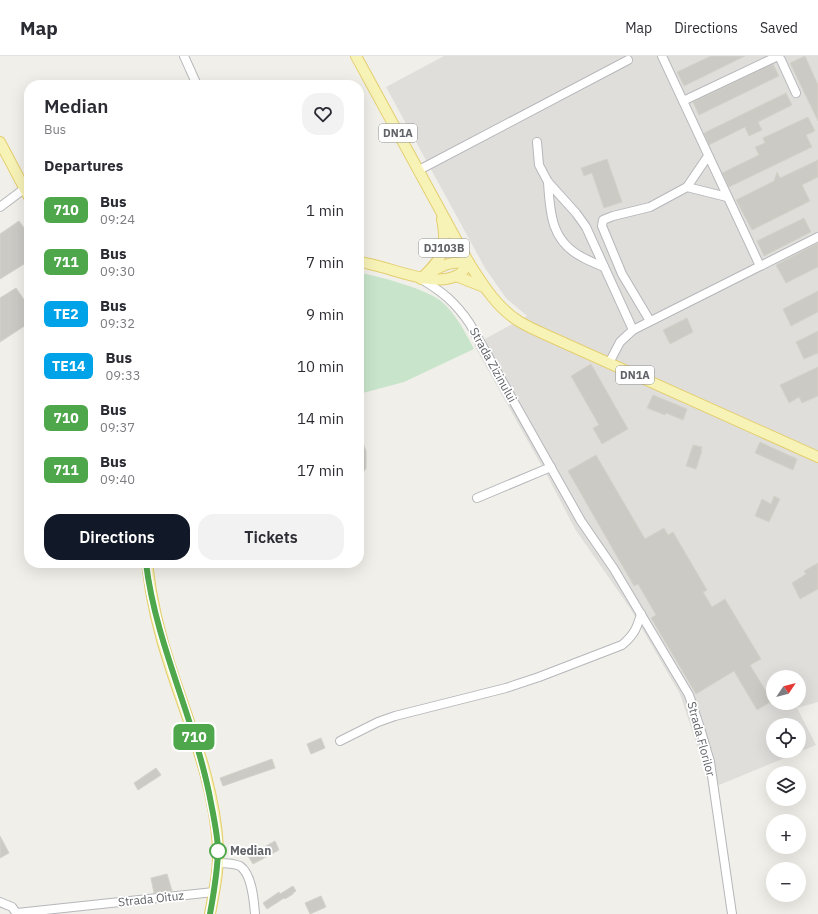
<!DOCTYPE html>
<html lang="en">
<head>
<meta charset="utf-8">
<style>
  :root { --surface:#fff; --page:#f2f2f3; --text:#2b2b33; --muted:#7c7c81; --line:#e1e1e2; --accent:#111827 }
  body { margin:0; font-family:"IBM Plex Sans",sans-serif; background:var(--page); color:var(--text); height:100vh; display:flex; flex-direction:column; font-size:15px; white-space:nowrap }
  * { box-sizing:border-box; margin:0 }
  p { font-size:13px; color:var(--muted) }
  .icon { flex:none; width:22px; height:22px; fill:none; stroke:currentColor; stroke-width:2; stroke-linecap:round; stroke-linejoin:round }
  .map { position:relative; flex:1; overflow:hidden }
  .details { position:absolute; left:24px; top:24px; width:340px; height:488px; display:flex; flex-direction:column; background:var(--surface); border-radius:16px; box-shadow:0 4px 16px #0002 }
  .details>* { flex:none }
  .badge { padding:0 8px; border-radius:6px; font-size:14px; line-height:26px }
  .needle { width:26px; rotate:55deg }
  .tools { position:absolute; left:766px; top:614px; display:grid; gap:8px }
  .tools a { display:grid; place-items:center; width:40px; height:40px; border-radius:50%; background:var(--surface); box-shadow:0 4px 16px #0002; font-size:20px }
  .map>.badge { position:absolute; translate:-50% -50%; box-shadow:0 0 0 2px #fff }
  h2 { padding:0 20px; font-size:15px; line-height:36px }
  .round { display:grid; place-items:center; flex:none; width:42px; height:42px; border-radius:16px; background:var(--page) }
  .summary { display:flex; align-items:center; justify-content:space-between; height:68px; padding:0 20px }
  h1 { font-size:19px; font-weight:600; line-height:30px }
  .button { display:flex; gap:8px; margin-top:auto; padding:8px 20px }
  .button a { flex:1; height:46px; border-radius:16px; background:var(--accent); color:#fff; font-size:16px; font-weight:600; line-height:46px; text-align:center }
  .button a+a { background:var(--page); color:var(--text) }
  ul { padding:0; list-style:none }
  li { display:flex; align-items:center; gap:12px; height:52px; padding:0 20px }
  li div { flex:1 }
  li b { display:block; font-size:15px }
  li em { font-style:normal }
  li .badge { min-width:44px; font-weight:700; text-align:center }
  header { display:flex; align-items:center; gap:24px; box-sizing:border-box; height:56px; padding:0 20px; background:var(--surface); border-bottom:1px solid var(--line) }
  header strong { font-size:19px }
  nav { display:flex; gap:22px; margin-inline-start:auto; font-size:14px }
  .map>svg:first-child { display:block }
  .industrial { fill:#dfdedb; fill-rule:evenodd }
  .green { fill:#c8e5cb }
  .building { fill:#cccac5; stroke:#d4d2c8 }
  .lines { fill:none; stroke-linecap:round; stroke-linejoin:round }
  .minor-casing { stroke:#b6b7bb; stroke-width:10 }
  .major-casing { stroke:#e4ce6e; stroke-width:12 }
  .minor { stroke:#fff; stroke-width:8 }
  .major { stroke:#f7f3b7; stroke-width:10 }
  .line-casing { stroke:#fff; stroke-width:9 }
  .line { stroke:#4ea74b; stroke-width:6 }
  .stop-dot { fill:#fff; stroke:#4ea74b; stroke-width:2 }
  .labels { text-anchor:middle; stroke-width:3.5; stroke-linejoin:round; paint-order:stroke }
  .shield { fill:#fff; stroke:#909195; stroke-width:1 }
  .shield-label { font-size:11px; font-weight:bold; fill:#606267 }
  .street-label { font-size:12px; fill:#606267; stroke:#fff }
  .stop-label { font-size:12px; font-weight:bold; fill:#606267; stroke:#fff; text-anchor:start }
</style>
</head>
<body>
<header>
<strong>Map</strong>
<nav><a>Map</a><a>Directions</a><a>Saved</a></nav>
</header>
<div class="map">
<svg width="818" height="858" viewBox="0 0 818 858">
  <rect width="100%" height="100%" fill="#f0efe9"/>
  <path class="industrial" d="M444,0H818V646L797,652L816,689L719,729L708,723L680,638L630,552L575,473L548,421L474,289L527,260L506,242L485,212L386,31ZM773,621H799V647H773ZM773,669H799V695H773Z"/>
  <path class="green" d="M359,217C377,219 428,234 441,245C456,258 465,276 474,293L404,326L359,338Z"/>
  <g class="building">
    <path d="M711,0H745L684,30L677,16Z"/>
    <path d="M805,0L818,29V65L790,7Z"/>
    <path d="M773,8L779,20L699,59L693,46Z"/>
    <path d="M786,37L792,49L758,66L762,74L749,80L745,71L709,89L704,77Z"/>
    <path d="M808,61L815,75L806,79L812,91L729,131L722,117L759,99L755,91L765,87L763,82Z"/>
    <path d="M607,103L622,146L604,152L592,117L584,120L581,112Z"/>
    <path d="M818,104V121L802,129L810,145L752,174L736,144L774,125L777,116L780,122Z"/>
    <path d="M804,162L811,176L764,200L757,185Z"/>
    <path d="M19,165L29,179V205L0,223V178Z"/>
    <path d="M818,187V211L786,227L776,209Z"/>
    <path d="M16,232L29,251V267L0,286V242Z"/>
    <path d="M818,235V256L791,270L783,253Z"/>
    <path d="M687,262L693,276L670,288L663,274Z"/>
    <path d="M818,275V297L804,303L796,286Z"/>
    <path d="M591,308L628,373L602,388L593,372L599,369L571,320Z"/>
    <path d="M818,311V340L802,347L799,341L789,347L780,329Z"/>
    <path d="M653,339L687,353L683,364L666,357L665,359L647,352Z"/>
    <path d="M359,378L366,395V412L359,423Z"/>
    <path d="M760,386L797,403L793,414L755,397Z"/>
    <path d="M693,389L702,391L701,395H702L696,413L686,410Z"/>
    <path d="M596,399L645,483L664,472L668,479L673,476L707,534L703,536L712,551L725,543L761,603L750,609L772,645L757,654L734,615L696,638L651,562L656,559L638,528L634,530L568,415Z"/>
    <path d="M774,440L780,443L769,466L755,460L762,443L771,448Z"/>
    <path d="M818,507V533L800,543L792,527L806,518L804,515Z"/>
    <path d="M321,682L325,692L311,698L307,688Z"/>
    <path d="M272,703L275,712L223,730L220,722Z"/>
    <path d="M156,712L161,719L138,734L134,727Z"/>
    <path d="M0,780L9,797L0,802Z"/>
    <path d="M275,785L279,794L253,808L248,800Z"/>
    <path d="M167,818L172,835L154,837L151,822Z"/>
    <path d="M293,830L296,835L293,837V838L285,843L284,842L267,853L263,847L279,836L280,838Z"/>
    <path d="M321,840L326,851L310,858L305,847Z"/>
  </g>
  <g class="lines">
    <g class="minor-casing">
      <g id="minor">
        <path d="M184,0L197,29"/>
        <path d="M662,0L760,210"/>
        <path d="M683,45L776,1H779L781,4L796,37"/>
        <path d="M537,86L539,109L548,126L576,157L586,171L633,274"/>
        <path d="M708,100L687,131L727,141"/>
        <path d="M419,114L628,4"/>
        <path d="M548,126C550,157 551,185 582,201C589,205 597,208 604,211"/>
        <path d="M0,151L24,133"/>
        <path d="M421,223C443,236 456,247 470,268L581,465L614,513L689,639L700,672L710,706L732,858"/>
        <path d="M650,265L622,218L602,170L603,164L613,160L650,151L687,131"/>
        <path d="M609,307L620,286L633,274L818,181"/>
        <path d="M477,442L551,411"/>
        <path d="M340,685L378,666L395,660L506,632L539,621L622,589C634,579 637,572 641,558"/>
        <path d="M218,807C225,807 233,807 240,810C252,818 254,845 255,858"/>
        <path d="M0,846L12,851L17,858"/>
        <path d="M17,857L214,836"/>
      </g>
    </g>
    <g class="major-casing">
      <g id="major">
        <path d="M356,0L469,207C483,229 497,252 520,266C527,270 535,274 542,277L818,401"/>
        <path d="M0,86L29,141"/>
        <path d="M359,206C387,209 430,232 456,220C462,218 465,212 469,207"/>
        <path d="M431,216C445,208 453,205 469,207"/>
        <path d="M456,220L484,231"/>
        <path d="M421,223C443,201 448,195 442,163"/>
        <path d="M147,507C151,544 160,581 172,616C191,673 215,731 218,792C219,814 214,836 210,858"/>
      </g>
    </g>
    <use href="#minor" class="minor"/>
    <use href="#major" class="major"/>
  </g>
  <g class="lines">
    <g class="line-casing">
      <path id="line" d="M146,507C156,590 196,665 211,747C214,762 217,777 218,792C218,814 214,836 210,858"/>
    </g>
    <use href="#line" class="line"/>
  </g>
  <circle class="stop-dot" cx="218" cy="795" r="8"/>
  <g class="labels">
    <g class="shield">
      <rect x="379" y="68" width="38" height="18" rx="3"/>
      <rect x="419" y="183" width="50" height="18" rx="3"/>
      <rect x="616" y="310" width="38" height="18" rx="3"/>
    </g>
    <g class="shield-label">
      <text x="398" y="81">DN1A</text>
      <text x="444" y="196">DJ103B</text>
      <text x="635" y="323">DN1A</text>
    </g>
    <g class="street-label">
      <text transform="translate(493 309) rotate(61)" y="4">Strada Zizinului</text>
      <text transform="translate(701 683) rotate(75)" y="4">Strada Florilor</text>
      <text transform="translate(151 843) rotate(-6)" y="4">Strada Oituz</text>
    </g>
    <g class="stop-label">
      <text x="230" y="799">Median</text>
    </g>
  </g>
</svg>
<div class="tools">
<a><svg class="needle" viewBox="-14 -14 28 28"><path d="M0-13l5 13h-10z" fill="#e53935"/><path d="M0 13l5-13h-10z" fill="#7c7c81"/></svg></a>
<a><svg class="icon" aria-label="locate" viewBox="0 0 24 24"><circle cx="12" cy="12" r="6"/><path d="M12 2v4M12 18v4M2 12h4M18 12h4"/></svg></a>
<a><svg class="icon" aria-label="layers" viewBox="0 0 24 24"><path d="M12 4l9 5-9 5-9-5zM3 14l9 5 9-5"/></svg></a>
<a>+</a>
<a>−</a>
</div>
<b class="badge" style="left:194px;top:681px;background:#4ea74b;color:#fff">710</b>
<section class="details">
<div class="summary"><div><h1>Median</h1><p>Bus</p></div><a class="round"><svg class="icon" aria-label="heart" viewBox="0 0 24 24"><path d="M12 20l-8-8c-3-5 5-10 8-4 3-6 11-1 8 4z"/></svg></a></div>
<h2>Departures</h2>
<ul>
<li><span class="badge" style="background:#4ea74b;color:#fff">710</span><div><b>Bus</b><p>09:24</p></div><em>1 min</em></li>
<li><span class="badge" style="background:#4ea74b;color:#fff">711</span><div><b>Bus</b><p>09:30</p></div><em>7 min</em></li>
<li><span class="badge" style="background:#00a3e8;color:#fff">TE2</span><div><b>Bus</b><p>09:32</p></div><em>9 min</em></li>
<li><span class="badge" style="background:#00a3e8;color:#fff">TE14</span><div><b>Bus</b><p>09:33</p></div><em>10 min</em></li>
<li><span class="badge" style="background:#4ea74b;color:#fff">710</span><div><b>Bus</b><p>09:37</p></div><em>14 min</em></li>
<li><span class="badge" style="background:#4ea74b;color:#fff">711</span><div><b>Bus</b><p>09:40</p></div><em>17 min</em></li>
</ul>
<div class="button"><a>Directions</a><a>Tickets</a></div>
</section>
</div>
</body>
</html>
